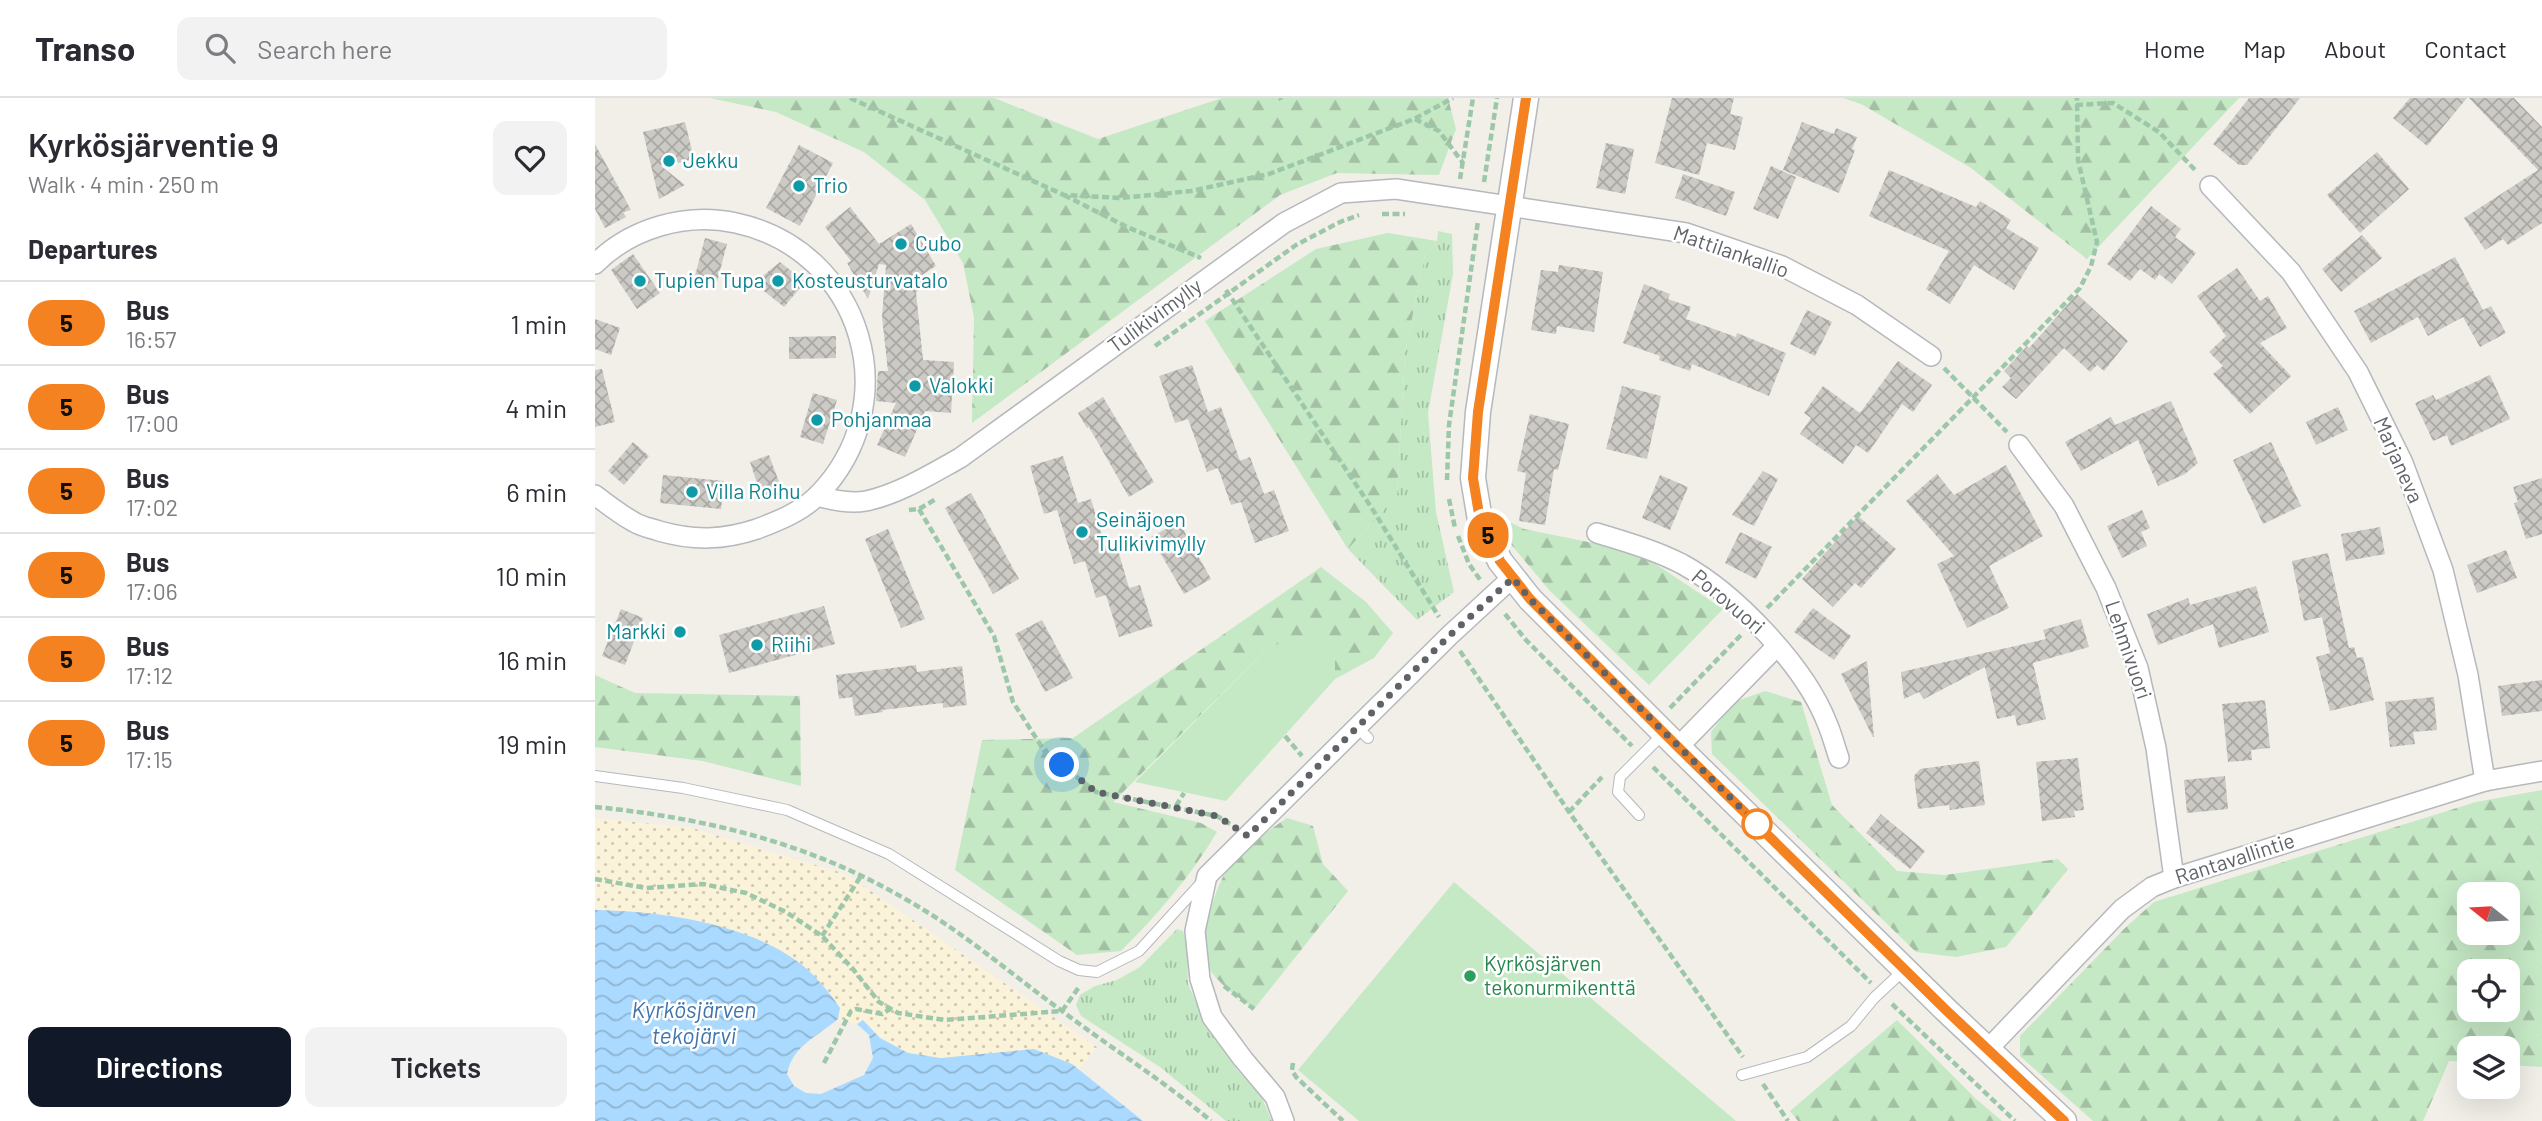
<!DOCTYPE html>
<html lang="en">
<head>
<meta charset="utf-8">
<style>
  :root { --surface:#fff; --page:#f2f2f3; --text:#2b2b33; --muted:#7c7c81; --line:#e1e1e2; --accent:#111827 }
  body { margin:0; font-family:Barlow,sans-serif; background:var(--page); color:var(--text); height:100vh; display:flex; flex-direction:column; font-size:26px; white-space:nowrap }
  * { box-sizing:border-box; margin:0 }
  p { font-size:23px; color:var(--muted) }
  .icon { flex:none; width:38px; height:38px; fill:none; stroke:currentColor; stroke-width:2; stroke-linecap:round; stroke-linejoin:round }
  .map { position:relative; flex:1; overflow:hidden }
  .side { display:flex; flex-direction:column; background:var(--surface); width:595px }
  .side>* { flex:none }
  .badge { padding:0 14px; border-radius:23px; font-size:24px; line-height:46px }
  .needle { width:46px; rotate:288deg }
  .controls { position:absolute; left:1862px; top:784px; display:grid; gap:14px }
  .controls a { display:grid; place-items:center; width:63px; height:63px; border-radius:14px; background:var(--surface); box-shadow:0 7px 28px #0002; font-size:35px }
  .you { position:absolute; width:35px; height:35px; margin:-18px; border:5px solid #fff; border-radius:50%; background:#1a73e8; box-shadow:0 0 0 10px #1a73e833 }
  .map>.badge { position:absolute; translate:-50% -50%; box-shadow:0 0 0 4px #fff }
  h2 { padding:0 28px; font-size:26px; line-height:63px }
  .round { display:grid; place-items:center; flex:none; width:74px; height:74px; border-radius:14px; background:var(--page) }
  .summary { display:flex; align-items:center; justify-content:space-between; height:119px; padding:0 28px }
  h1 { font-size:33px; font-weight:600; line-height:52px }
  .button { display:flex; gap:14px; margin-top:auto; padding:14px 28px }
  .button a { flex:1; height:80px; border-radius:14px; background:var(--accent); color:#fff; font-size:28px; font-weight:600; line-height:80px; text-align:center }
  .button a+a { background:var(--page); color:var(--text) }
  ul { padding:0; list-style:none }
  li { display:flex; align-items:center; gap:21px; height:84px; padding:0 28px; border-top:2px solid var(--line) }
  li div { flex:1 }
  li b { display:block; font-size:26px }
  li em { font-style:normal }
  li .badge { min-width:77px; font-weight:700; text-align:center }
  header { display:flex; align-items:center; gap:42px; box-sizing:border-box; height:98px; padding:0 35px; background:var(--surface); border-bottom:2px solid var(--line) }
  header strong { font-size:33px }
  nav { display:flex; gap:38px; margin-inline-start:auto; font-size:24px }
  .search { width:490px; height:63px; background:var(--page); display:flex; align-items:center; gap:18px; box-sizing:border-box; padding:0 24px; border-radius:14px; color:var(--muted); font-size:26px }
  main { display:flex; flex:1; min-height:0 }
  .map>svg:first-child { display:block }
  .grass { fill:url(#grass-tufts) }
  .forest { fill:url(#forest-firs); fill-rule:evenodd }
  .sand { fill:url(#sand-dots) }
  .park { fill:#c5e8c5 }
  .water { fill:url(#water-waves) }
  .building { fill:url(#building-cross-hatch) }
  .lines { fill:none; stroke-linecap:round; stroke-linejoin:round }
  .service-casing { stroke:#b5b8bc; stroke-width:12 }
  .minor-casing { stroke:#b5b8bc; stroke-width:22 }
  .tertiary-casing { stroke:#b5b8bc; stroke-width:27 }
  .path { stroke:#9cc7a9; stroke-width:4.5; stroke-dasharray:7 3.5; stroke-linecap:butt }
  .service { stroke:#fff; stroke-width:10 }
  .minor { stroke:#fff; stroke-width:19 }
  .tertiary { stroke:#fff; stroke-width:24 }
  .line-casing { stroke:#fff; stroke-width:16 }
  .line { stroke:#f58220; stroke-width:10 }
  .walk { stroke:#5f6368; stroke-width:7; stroke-dasharray:0 12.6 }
  .culture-dot { fill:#0f9aa8; stroke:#fff; stroke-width:2.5 }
  .stop-dot { fill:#fff; stroke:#f58220; stroke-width:3.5 }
  .leisure-dot { fill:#2e9e5b; stroke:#fff; stroke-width:2.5 }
  .labels { text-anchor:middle; stroke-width:5; stroke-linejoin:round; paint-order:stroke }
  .culture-label { font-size:21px; fill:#0d838f; stroke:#fff; text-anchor:start }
  .street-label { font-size:21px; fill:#5f6368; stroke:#fff }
  .leisure-label { font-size:21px; fill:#27864d; stroke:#fff; text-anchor:start }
  .water-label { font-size:23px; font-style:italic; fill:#4174aa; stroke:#fff }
</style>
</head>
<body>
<header>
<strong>Transo</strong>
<div class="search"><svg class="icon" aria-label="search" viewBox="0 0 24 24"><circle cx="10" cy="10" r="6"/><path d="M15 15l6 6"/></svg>Search here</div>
<nav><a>Home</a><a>Map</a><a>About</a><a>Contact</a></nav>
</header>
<main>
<section class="side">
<div class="summary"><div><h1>Kyrkösjärventie 9</h1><p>Walk · 4 min · 250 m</p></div><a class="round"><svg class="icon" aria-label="heart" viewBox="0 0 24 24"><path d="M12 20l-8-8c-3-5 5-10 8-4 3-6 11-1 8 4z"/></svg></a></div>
<h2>Departures</h2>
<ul>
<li><span class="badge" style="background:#f58220;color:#111">5</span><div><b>Bus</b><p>16:57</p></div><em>1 min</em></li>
<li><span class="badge" style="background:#f58220;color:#111">5</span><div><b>Bus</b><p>17:00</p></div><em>4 min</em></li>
<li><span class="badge" style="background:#f58220;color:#111">5</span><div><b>Bus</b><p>17:02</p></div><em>6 min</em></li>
<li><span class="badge" style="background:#f58220;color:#111">5</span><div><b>Bus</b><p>17:06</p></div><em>10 min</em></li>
<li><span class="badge" style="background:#f58220;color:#111">5</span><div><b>Bus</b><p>17:12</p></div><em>16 min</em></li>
<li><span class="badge" style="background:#f58220;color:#111">5</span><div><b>Bus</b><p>17:15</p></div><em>19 min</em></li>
</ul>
<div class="button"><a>Directions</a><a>Tickets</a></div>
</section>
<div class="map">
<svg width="1947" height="1023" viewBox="0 0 1947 1023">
  <defs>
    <pattern id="grass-tufts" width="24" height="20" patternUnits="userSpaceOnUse" patternTransform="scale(1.75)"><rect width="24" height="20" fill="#c5e8c5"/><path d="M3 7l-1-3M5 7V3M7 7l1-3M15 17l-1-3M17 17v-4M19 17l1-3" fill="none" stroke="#a3c0a4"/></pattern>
    <pattern id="forest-firs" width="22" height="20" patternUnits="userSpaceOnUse" patternTransform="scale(1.75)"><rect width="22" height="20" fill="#c5e8c5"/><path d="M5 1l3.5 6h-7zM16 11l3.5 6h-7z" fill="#a3c0a4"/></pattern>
    <pattern id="sand-dots" width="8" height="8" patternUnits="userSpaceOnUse" patternTransform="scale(1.75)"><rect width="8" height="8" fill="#fbf3d9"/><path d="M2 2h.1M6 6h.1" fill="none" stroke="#cec8b4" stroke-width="1.8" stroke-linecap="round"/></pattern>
    <pattern id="water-waves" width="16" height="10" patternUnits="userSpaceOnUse" patternTransform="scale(1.75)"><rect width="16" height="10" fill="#aadaff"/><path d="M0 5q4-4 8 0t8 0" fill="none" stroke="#8eb4d2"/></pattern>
    <pattern id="building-cross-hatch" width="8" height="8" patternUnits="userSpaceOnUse" patternTransform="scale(1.75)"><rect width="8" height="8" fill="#cccac5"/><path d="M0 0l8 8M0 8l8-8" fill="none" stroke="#a9a8a4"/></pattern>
  </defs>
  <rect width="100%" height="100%" fill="#f1efe8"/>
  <g class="grass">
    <path d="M843,133L857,136L858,176L833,315L841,414L859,494L822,522L753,451L802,397L810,255L830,157L842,143Z"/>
    <path d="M582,831L588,833L592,849L593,886L609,922L642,972L666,998L677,1023H631L565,969L486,918L481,907L485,897L500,888L522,882L545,869Z"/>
  </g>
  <g class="forest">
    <path d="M115,0H399L503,41L627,0H853L861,31L844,77L742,75L685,97L377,325L379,219L368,165L330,102L269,54L181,14Z"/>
    <path d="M1248,0H1644L1492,161L1376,70L1266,6Z"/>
    <path d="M793,135L842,143L830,157L810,255L802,397L753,451L610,223L721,151Z"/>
    <path d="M901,417L929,431L998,445L1056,463L1128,511L1054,587L955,493L909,438Z"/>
    <path d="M726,469L771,504L798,535L779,560L740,581V559L673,550L518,704L606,725L622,734C595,779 563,816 526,853L482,857L360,772L387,642L478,640Z"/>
    <path d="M0,577L40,595L205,598L206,688L108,663L0,649Z"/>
    <path d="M1170,593L1206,604L1237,707L1302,773L1350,777L1463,761L1473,771L1411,849L1361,859L1321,854L1117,656L1116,634L1139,604Z"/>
    <path d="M1947,692V969L1913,967V950H1874V964L1854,963L1828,1023H1498L1425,958V938L1530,830L1559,804L1881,704ZM1874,796H1913V835H1874ZM1874,873H1913V912H1874Z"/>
    <path d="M692,720L718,728L728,766L753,793L659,911C642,898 622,886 612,867C601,847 621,786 634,769C648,749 672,734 692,720Z"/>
    <path d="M1302,922L1380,1000L1407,1023H1203L1195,1013Z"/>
  </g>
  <path class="sand" d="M0,720L97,730L251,776L502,949L484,972L477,966C447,963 416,957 385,957C373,957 360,960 348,960C312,960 293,947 268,923L262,926L243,921L245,910L97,821L24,813L0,812Z"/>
  <g class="park">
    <path d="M695,541L719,543L740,559V581L631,703L540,684L673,550Z"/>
    <path d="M859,784L1141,1023H1142H764L703,972Z"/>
  </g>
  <path class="water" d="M0,812C65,813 153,825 206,866C221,878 234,894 245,910L243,921C222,939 198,947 192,976L199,988L211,995L226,996L269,977L278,960L274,937L262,926L268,922L285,940L313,955L346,960L439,951L477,966L548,1023H0Z"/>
  <g class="building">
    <path d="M1077,0H1139L1135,16L1148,19L1140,52L1112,45L1104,77L1060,65Z"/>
    <path d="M1654,0H1705L1652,67H1644L1618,46Z"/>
    <path d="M1815,0H1872L1832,48L1798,20Z"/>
    <path d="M1874,0H1919L1947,29V125L1913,147L1908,141L1890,152L1869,120L1943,72Z"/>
    <path d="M90,24L99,61L84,65L72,59L66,68L90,87L64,101L48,34Z"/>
    <path d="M1207,24L1239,36L1241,30L1262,39L1257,51L1260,52L1244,95L1188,72Z"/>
    <path d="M1011,45L1039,51L1030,96L1001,90Z"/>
    <path d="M0,46L36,112L28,114L31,119L10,130L0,111Z"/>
    <path d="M204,47L238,65L205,128L171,110Z"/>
    <path d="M1782,54L1814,91L1765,135L1732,97Z"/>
    <path d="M1176,68L1201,79L1183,121L1158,111Z"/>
    <path d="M1294,72L1381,109L1385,103L1416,122L1411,130L1444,150L1419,192L1379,167L1355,206L1331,191L1354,153L1274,118Z"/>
    <path d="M1088,76L1140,94L1131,118L1080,100Z"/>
    <path d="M1556,108L1586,131L1580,139L1601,155L1577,186L1564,176L1560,182L1545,171L1535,183L1512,166Z"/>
    <path d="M255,109L284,146L316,126L341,168L327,177L333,187L321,194L328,262L359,264L356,315L330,313L310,359L282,347L301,305L281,303L283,273H293L287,219L291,167L284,166L273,201L252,165L256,163L230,129Z"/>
    <path d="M1767,137L1787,160L1746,194L1727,171Z"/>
    <path d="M110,140L132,146L122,184L100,178Z"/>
    <path d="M38,156L65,195L42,211L16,172Z"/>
    <path d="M1860,159L1888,212L1896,208L1911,235L1885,249L1868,219L1833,238L1823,219L1776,245L1759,213Z"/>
    <path d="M185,164L210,184L189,209L159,185Z"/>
    <path d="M964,167L1008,174L999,234L962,228L961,236L936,232L946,172L963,174Z"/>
    <path d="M1642,170L1665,203L1673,198L1692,230L1665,245L1696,278L1655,316L1618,276L1628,268L1614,254L1631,238L1602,198Z"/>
    <path d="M1049,186L1075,196L1073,201L1096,209L1091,221L1141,239L1142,235L1191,255L1174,298L1097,266L1095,273L1064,262L1065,258L1028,245Z"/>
    <path d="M1482,196L1533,243L1509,273L1502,267L1495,274L1469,250L1421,301L1407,289L1416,280L1409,273L1432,248L1434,250Z"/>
    <path d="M1212,212L1237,224L1220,258L1195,246Z"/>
    <path d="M0,221L25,230L16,257L0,251Z"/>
    <path d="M241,238V260L194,261V239Z"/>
    <path d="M1303,263L1337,287L1318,314L1307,306L1273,355L1261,347L1248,366L1205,336L1216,320L1209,315L1228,288L1265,315Z"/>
    <path d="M597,267L613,314L626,309L645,363L655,359L669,396L679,392L694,433L660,445L646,404L636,407L623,370L612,374L593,321L580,325L564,278Z"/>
    <path d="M7,271L20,324L0,329V272Z"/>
    <path d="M1895,277L1915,321L1856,348L1852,337L1838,343L1820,305L1838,297L1841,302Z"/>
    <path d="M1027,288L1066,298L1052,361L1011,351Z"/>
    <path d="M218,295L242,302L228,346L205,339Z"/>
    <path d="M508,299L559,384L534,399L494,329L492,330L483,315Z"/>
    <path d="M1576,303L1603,365L1590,376L1563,388L1543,342L1486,373L1470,344L1516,319L1520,327Z"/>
    <path d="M1743,309L1753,332L1721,347L1711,324Z"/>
    <path d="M935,316L974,326L963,372L959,371L950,427L924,423L931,375L922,373Z"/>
    <path d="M38,344L54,358L29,387L13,373Z"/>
    <path d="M1676,344L1706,408L1668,426L1638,362Z"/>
    <path d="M174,357L187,392L167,400L155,364Z"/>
    <path d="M468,358L483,405L496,401L512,455L523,452L534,490L545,487L558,528L524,539L511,497L501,500L490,463L479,466L462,412L449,416L435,368Z"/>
    <path d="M1411,367L1448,438L1394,468L1414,510L1372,530L1342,466L1359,458L1311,403L1342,376L1359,397Z"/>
    <path d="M1168,373L1183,381L1159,428L1137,417Z"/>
    <path d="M68,377L129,383L126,411L65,405Z"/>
    <path d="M1065,377L1093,389L1075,432L1047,420Z"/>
    <path d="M1947,380V436L1931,441L1919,405L1923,404L1918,389Z"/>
    <path d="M376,395L424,481L398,496L350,410Z"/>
    <path d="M1547,412L1555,430L1546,434L1552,448L1527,460L1512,428Z"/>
    <path d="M1263,418L1301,451L1266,490L1260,485L1238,509L1207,481Z"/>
    <path d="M584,424L616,481L589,496L556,439Z"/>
    <path d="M1785,429L1790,456L1751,463L1746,436Z"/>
    <path d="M293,431L330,521L306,530L270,441Z"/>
    <path d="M1145,434L1177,449L1161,481L1130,465Z"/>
    <path d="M1911,452L1922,480L1882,495L1872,467Z"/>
    <path d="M1733,455L1754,550L1759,549L1762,560L1768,559L1779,602L1735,613L1721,559L1735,555L1727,519L1709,523L1697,463Z"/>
    <path d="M1661,488L1674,534L1624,550L1618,526L1563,547L1552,516L1593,500L1595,507Z"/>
    <path d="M229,508L240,546L134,575L124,537Z"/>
    <path d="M1218,510L1256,538L1239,562L1199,534Z"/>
    <path d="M26,511L48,520L30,567L7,558Z"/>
    <path d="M1486,521L1494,549L1438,565L1451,621L1422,628L1420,617L1402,621L1390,569L1329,601L1324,594L1309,601L1306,574L1451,541L1448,532Z"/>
    <path d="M447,522L478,580L450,594L420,536Z"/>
    <path d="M1272,563L1279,639H1278L1246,576Z"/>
    <path d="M321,567L322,574L367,568L372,607L348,610V605L287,612L288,614L260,618L257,599L244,601L241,577Z"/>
    <path d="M1947,582V613L1907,618L1903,588Z"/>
    <path d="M1839,599L1842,632L1818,634L1820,646L1795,649L1790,604Z"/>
    <path d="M1670,602L1675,650L1656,652L1657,662L1633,664L1627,606Z"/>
    <path d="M1483,660L1489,712L1479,713L1480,719L1447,723L1441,664Z"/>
    <path d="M1384,663L1390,707L1355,712L1354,707L1323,711L1319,678L1325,671Z"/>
    <path d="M1630,678L1633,711L1592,715L1589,682Z"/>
    <path d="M1286,716L1330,753L1315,771L1271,735Z"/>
  </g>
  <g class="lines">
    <g class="service-casing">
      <g id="service">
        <path d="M762,629L773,640"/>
        <path d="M0,678L88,690L192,712L294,756L464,863L484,872L502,874L544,853L607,784"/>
        <path d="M1044,717L1023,694L1025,679L1069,635"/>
        <path d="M1147,977L1212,959L1256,928L1279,900L1309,872"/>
      </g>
    </g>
    <g class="minor-casing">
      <g id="minor">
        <path d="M1615,88L1696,174L1763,274L1808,365L1848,472L1873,577L1890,683"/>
        <path d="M0,166C36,130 91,114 141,125C267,152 314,305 222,398C206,414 183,423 162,431C129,442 99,443 64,433C56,430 47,429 39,424C26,417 13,407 0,397"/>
        <path d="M1424,347L1469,408L1511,490L1543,570L1561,650L1579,780"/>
        <path d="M222,398C237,402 254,406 271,403C304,396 336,376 365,360L689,125L746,95L801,91L1091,135L1187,168L1262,207L1336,258"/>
        <path d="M1002,435C1031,444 1060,452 1087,466C1140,495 1210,568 1232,625C1237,636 1240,649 1244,660"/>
        <path d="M1083,649L1182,548"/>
        <path d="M1393,951L1527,811L1557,789L1579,780L1890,683L1947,673"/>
        <path d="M689,1023L680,999L648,961L617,919L605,881L600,833L612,778L855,537L918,479"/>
      </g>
    </g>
    <g class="tertiary-casing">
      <path id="tertiary" d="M931,0L883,314L878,380L885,422L905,463L935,501L1083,649L1353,914L1469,1023"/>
    </g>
    <g class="path">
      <path d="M255,0L469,97L526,100L596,93L674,76L819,21L858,0"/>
      <path d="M685,0L686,2"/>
      <path d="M1481,7L1518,5L1564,34L1601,73"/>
      <path d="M820,21L844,33L868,65"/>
      <path d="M865,81L878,0"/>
      <path d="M889,84L902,0"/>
      <path d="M469,97L532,129L606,160"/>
      <path d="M787,116H810"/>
      <path d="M631,192L778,412L844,519"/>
      <path d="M560,248L701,147L745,124L764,117"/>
      <path d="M1349,270L1412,334"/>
      <path d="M852,382L854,327L883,123"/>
      <path d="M854,401L860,430"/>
      <path d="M324,411L399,538L418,604L450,654L501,694L622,718L635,726"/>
      <path d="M314,412L324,411L341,401"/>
      <path d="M863,438L874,466L886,483"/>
      <path d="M1172,510L1485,190L1496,168L1502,144L1483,62L1482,0"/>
      <path d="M910,516L931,542L1037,648"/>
      <path d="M865,553L974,714L1148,959"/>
      <path d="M1075,610L1147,536"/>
      <path d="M690,638L707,658"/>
      <path d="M1058,669L1276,885"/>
      <path d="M581,708L589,695"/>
      <path d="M0,709C111,720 215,745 312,802C367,833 416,876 467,913C516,950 569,983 616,1023"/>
      <path d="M974,714L1007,679"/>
      <path d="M0,781L51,790L108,786L151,795L191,814L227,838L258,871L284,904L303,915L350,922L467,913L484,889"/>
      <path d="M227,838L266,778"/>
      <path d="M629,888L659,911"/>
      <path d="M1297,906L1420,1023"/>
      <path d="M229,965L256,913L261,911L287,916L295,911"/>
      <path d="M698,965L697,972L701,979L748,1023"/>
      <path d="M1168,986L1193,1023"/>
    </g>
    <use href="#service" class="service"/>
    <use href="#minor" class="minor"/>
    <use href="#tertiary" class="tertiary"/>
  </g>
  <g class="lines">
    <g class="line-casing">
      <path id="line" d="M931,0L883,314L878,380L885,422L905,463L935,501L1083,649L1353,914L1469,1023"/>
    </g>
    <use href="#line" class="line"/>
    <path class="walk" d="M467,667L501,694L622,718L653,738L855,537L918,480L935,501L1162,726"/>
  </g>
  <g class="culture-dot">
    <circle cx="74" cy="63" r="7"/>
    <circle cx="204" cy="88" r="7"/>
    <circle cx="306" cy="146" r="7"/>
    <circle cx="45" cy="183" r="7"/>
    <circle cx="183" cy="183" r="7"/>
    <circle cx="320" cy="288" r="7"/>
    <circle cx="222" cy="322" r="7"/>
    <circle cx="97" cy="394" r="7"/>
    <circle cx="487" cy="434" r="7"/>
    <circle cx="85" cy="534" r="7"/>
    <circle cx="162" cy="547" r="7"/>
  </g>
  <circle class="stop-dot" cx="1162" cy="726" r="14"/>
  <circle class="leisure-dot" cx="875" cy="878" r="7"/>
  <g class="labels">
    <g class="culture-label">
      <text x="88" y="70">Jekku</text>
      <text x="218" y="95">Trio</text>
      <text x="320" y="153">Cubo</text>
      <text x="59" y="190">Tupien Tupa</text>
      <text x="197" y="190">Kosteusturvatalo</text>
      <text x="334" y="295">Valokki</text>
      <text x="236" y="329">Pohjanmaa</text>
      <text x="111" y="401">Villa Roihu</text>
      <text x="501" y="429">Seinäjoen<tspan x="501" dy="24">Tulikivimylly</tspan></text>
      <text x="71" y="541" text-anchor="end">Markki</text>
      <text x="176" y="554">Riihi</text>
    </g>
    <g class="street-label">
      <text transform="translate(1136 154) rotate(19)" y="7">Mattilankallio</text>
      <text transform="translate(560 218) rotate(-36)" y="7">Tulikivimylly</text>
      <text transform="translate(1803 362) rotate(66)" y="7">Marjaneva</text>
      <text transform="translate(1133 504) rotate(40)" y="7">Porovuori</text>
      <text transform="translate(1533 552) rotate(71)" y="7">Lehmivuori</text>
      <text transform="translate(1640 761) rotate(-18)" y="7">Rantavallintie</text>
    </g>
    <g class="leisure-label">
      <text x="889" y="873">Kyrkösjärven<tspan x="889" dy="24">tekonurmikenttä</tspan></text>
    </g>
    <g class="water-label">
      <text x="99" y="920">Kyrkösjärven<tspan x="99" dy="26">tekojärvi</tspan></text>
    </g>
  </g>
</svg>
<div class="controls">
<a><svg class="needle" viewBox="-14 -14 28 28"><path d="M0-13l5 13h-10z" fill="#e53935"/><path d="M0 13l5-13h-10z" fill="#7c7c81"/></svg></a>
<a><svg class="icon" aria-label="locate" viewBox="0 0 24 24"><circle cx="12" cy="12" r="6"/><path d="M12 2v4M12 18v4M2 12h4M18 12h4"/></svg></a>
<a><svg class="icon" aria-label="layers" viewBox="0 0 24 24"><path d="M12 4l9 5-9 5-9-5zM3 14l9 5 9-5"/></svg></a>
</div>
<div class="you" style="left:467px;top:667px"></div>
<b class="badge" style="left:893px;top:437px;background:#f58220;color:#111">5</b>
</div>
</main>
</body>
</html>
